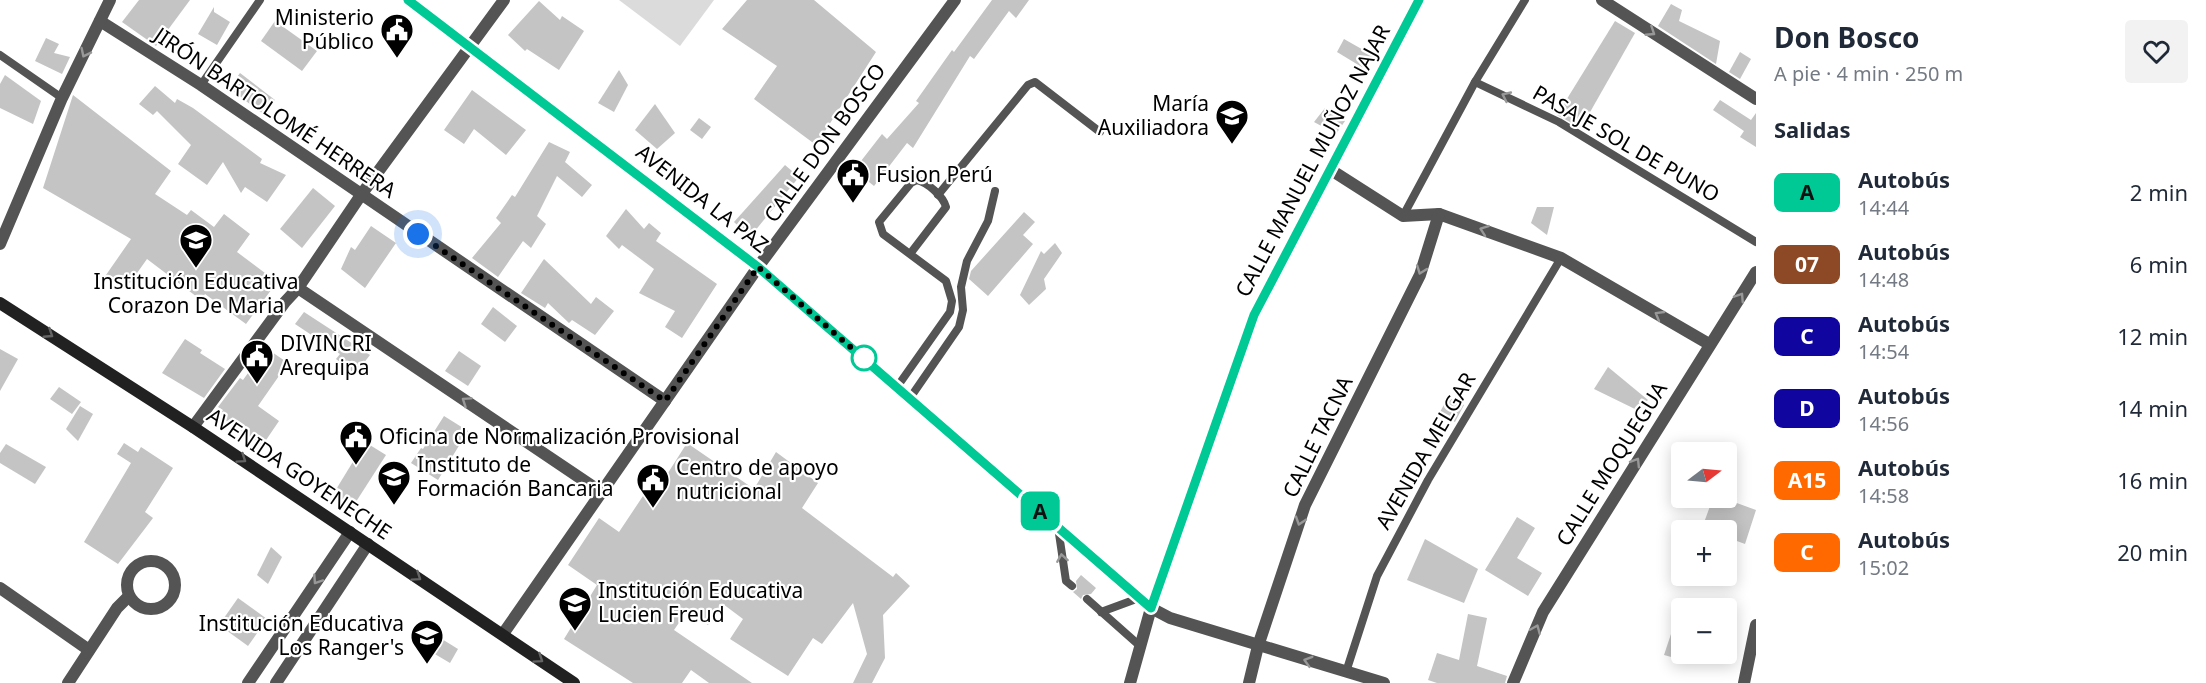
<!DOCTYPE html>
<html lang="es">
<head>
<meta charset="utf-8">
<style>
  :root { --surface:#fff; --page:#f2f2f3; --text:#1f2937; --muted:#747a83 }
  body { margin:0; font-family:"Noto Sans",sans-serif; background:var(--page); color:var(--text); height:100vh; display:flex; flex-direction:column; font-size:22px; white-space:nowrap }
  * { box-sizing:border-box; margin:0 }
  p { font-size:20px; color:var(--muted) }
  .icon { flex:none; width:33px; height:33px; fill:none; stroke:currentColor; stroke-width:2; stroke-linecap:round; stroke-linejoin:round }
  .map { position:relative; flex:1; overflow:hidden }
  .panel { display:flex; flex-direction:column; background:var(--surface); width:450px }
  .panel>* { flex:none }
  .badge { padding:0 12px; border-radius:9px; font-size:21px; line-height:39px }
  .needle { width:39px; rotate:74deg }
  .tools { position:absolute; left:1671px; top:442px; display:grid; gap:12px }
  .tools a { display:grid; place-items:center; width:66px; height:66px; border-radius:6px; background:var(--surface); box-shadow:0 3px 15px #0003; font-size:30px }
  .you { position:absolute; width:30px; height:30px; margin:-15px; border:4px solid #fff; border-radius:50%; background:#1a73e8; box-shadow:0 0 0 9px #1a73e833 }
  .map>.badge { position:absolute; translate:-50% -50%; box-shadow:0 0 0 3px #fff }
  h2 { padding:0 18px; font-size:22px; line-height:54px }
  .round { display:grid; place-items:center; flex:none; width:63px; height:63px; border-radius:6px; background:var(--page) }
  .summary { display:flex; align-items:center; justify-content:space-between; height:102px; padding:0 18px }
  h1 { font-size:28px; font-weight:700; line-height:45px }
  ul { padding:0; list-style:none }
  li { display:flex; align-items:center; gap:18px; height:72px; padding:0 18px }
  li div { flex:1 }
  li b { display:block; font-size:22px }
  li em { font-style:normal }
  li .badge { min-width:66px; font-weight:700; text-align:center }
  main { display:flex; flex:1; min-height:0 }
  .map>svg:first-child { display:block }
  .green { fill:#dbdbdb }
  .building { fill:#c4c4c4 }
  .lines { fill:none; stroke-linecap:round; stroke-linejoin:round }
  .service { stroke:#545454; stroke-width:8 }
  .minor { stroke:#545454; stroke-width:12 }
  .tertiary { stroke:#545454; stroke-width:12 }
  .secondary { stroke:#212121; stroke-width:12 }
  .oneway { stroke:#989898 }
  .oneway2 { stroke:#646464 }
  .line-casing { stroke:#fff; stroke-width:14 }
  .line { stroke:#00c996; stroke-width:9 }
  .walk { stroke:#000; stroke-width:6; stroke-dasharray:0 10.8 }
  .stop-dot { fill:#fff; stroke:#00c996; stroke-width:3 }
  .labels { text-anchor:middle; stroke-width:4.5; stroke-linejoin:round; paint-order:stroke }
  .poi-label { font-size:21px; fill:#000; stroke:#fff; text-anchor:start }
  .street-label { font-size:21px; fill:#000; stroke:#fff }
</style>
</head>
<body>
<main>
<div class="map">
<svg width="1756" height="683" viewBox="0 0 1756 683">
  <rect width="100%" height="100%" fill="#fff"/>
  <path class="green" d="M619,0H714L680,46Z"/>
  <g class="building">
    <path d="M139,0H190L156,46L122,22Z"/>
    <path d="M747,0H814L876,52L816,145L754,99L777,66L722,29Z"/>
    <path d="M992,0H1029L1016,18L1009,11L974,59L970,56L913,148L907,143L874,186L854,170L882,134L887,139L919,103L916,101L952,50L954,52Z"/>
    <path d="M539,1L560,20L562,16L584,31L559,70L527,49L525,51L508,35Z"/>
    <path d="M1671,4L1682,10L1679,21L1720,41L1716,64L1658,26Z"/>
    <path d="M214,7V12L230,22L217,45L198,34Z"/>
    <path d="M275,21L317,51L302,71L261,41Z"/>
    <path d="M1615,21L1635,33L1581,128L1557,115Z"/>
    <path d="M46,38L59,44L54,53L70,57L62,74L35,61Z"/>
    <path d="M1344,39L1374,56L1365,69L1337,52Z"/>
    <path d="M1740,52L1751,59L1740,79L1729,72Z"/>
    <path d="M619,70L628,85L614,112L598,103Z"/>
    <path d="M240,73L275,100L263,114L229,88Z"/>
    <path d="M5,75L41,101L33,124L0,108V84Z"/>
    <path d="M155,86L175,103L177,99L193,108L262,159L260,163L286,175L267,202L245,187L241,193L223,162L207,185L178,164L191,145L157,111L153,115L139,104Z"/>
    <path d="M472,90L526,130L506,155L474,129L464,144L444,130Z"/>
    <path d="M73,95L171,171L155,194L187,215L191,210L214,227L224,214L250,234L237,252L277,282L246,324L205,294L201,300L147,259L130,283L106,275L131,239L43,188Z"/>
    <path d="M1720,100L1751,120L1756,113V147L1740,137L1744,131L1713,110Z"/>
    <path d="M655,104L675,133L657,149L635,130Z"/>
    <path d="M1325,108L1345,121L1336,134L1314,122Z"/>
    <path d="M699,118L711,127L702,139L690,130Z"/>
    <path d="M549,142L570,152L565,162L592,185L582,197L557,176L537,216L546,224L531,248L523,241L498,277L472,258L501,223L496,218L512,195L515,197Z"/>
    <path d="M785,165L799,177L750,237L734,222Z"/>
    <path d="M313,188L335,206L302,248L280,229Z"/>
    <path d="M1537,207H1554L1547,235L1531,223Z"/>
    <path d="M626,209L644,229L649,223L661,233L656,241L717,284L682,338L665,327L675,311L639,293L654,269L622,245L619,249L606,236Z"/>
    <path d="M1024,212L1035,222L1023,235L1033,244L988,296L969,279L971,271Z"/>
    <path d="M371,226L396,243L365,288L341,269L351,247L355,250Z"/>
    <path d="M1055,243L1062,253L1044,279L1046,289L1029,305L1020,295L1041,251L1044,254Z"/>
    <path d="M544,259L591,304L596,297L614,311L595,335L572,320L569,323L548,303L545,308L521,293Z"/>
    <path d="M493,307L517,326L505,342L481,324Z"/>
    <path d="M304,312L370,355L355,374L336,359L340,354L295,324Z"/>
    <path d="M185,339L202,350L200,353L225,369L204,398L162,373Z"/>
    <path d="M266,348L288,363L258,406L279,421L262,446L219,416L223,410L218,407L240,378L243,380Z"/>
    <path d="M0,349L18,359L0,391Z"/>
    <path d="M459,351L481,366L468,386L445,371Z"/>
    <path d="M1608,367L1648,400L1637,410L1594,389Z"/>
    <path d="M59,387L81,402L72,414L50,399Z"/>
    <path d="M1448,397L1464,405L1455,422L1439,414Z"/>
    <path d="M80,406L93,414L78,441L66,429Z"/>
    <path d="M444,416L468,431L438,480L411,463L421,448L423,449Z"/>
    <path d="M365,442L386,455L352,508L332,496Z"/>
    <path d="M124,443L138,452L141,447L173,468L145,512L153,518L118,564L84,542L131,463L117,454Z"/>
    <path d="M687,443L754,489L776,452L818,483L802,508L893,577L896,573L910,586L883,615L885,658L872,683H853L867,654L853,603L822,644L813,638L788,676L730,639L743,619L723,604L708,625L687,611L674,630L752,683H709L691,670L682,683H633L564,639L597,585L568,565L599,518L619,532L659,472L666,476Z"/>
    <path d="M6,444L46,467L35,484L0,463V453Z"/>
    <path d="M1713,498H1723L1756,510L1745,544L1726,537V531H1711L1702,528Z"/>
    <path d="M1517,517L1535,528L1517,558L1542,573L1528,596L1485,570Z"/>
    <path d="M1425,539L1478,569L1464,603L1407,580Z"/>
    <path d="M271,547L282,557L268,584L257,575Z"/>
    <path d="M1081,575L1096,588L1091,594L1083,595L1081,599L1073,592L1077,589L1076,581Z"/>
    <path d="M238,598L267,619L248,646L219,625Z"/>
    <path d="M1679,610H1682V660L1664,655Z"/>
    <path d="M1468,614L1487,618L1477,666L1507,676L1505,683H1437L1428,680L1437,653L1459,660Z"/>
    <path d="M437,636L458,649L450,663L428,650Z"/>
  </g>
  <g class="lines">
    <g class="service">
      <path d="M0,55L62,98"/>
      <path d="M1475,82L1559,122L1756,242"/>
      <path d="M201,85L260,0"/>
      <path d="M938,195L1028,85L1035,82L1100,132"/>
      <path d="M1403,216L1475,82L1525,0"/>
      <path d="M897,387L950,312L952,301L946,281L883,234L879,222L911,183L917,180C928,183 943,196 946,207L910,254"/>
      <path d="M910,398L959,327L963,310L961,287L967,261L988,221L995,191"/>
      <path d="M1058,527L1066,581L1072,586"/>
      <path d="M1087,599L1140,646"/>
      <path d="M1101,612L1139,598"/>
      <path d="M1346,672L1377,576L1428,480L1561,258"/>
    </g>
    <g class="minor">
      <path d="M1602,0L1756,99"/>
      <path d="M100,21L201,85L665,401"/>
      <path d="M1331,170L1403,216L1439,214L1561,258L1709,344"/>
      <path d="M0,244L62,98L110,0"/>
      <path d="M298,288L601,492"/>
      <path d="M193,427L285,302L298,288L361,195L504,0"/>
      <circle cx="151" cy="585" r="24"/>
      <path d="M0,588L89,650"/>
      <path d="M68,683L117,608L129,596"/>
      <path d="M1130,683L1151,608L1254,315L1419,0"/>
      <path d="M1249,683L1258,646L1305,505L1420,275L1439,214"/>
      <path d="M1513,683L1543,612L1756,272"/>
      <path d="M1744,683L1756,625"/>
    </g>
    <g class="tertiary">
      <path d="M408,0L758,267L1151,608L1170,618L1384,683"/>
      <path d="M503,634L758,267L955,0"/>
      <path d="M248,683L350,532"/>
      <path d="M276,683L368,544"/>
    </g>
    <path class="secondary" d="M0,303L193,427L574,683"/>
  </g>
  <defs><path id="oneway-chevron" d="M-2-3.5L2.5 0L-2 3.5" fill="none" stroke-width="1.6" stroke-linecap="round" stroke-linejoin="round" transform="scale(1.5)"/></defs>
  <g class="oneway">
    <use href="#oneway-chevron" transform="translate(1651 32) rotate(33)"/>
    <use href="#oneway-chevron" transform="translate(85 53) rotate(116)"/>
    <use href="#oneway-chevron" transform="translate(1506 96) rotate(-155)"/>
    <use href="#oneway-chevron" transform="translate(1484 230) rotate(-160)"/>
    <use href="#oneway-chevron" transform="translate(1421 270) rotate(110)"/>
    <use href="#oneway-chevron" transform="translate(1740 297) rotate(-57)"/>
    <use href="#oneway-chevron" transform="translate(1659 315) rotate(-150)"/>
    <use href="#oneway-chevron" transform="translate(466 401) rotate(-146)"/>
    <use href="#oneway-chevron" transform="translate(1636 462) rotate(-58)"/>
    <use href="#oneway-chevron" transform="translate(1300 521) rotate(108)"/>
    <use href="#oneway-chevron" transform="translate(1062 558) rotate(-99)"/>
    <use href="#oneway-chevron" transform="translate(317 580) rotate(124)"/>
    <use href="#oneway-chevron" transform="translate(1536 629) rotate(-67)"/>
    <use href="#oneway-chevron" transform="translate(1308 661) rotate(-164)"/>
  </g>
  <g class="oneway2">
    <use href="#oneway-chevron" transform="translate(49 334) rotate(33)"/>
    <use href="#oneway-chevron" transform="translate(242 459) rotate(34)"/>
    <use href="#oneway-chevron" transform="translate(417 577) rotate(34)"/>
    <use href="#oneway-chevron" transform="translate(539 659) rotate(34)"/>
  </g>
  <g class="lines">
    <g class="line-casing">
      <path id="line" d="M408,0L758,267L1151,608L1254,315L1419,0"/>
    </g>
    <use href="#line" class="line"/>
    <path class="walk" d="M418,234L665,401L758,267L870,364L864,358"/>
  </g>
  <defs>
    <g id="civic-pin" transform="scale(1.725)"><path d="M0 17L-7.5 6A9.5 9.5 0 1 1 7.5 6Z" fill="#000" stroke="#fff"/><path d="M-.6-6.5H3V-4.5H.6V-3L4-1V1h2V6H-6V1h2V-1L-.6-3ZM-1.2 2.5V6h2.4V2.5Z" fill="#fff"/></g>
    <g id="university-pin" transform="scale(1.725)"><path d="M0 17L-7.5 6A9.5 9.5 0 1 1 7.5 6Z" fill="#000" stroke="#fff"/><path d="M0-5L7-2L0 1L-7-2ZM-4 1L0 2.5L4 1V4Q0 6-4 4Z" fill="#fff"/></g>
    <g id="school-pin" transform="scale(1.725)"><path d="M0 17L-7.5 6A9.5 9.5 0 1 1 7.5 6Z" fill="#000" stroke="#fff"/><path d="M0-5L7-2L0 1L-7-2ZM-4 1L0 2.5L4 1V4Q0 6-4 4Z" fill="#fff"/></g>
  </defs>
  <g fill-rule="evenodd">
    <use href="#civic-pin" x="397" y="30"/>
    <use href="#university-pin" x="1232" y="116"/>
    <use href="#civic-pin" x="853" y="175"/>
    <use href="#school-pin" x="196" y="240"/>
    <use href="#civic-pin" x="257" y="356"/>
    <use href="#civic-pin" x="356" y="437"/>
    <use href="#university-pin" x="394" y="477"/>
    <use href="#civic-pin" x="653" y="480"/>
    <use href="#school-pin" x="575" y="603"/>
    <use href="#school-pin" x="427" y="636"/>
  </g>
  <circle class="stop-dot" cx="864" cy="358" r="12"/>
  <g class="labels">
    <g class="poi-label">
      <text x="374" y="25" text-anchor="end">Ministerio<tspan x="374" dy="24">Público</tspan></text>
      <text x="1209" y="111" text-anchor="end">María<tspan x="1209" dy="24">Auxiliadora</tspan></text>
      <text x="876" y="182">Fusion Perú</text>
      <text x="196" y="289" text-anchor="middle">Institución Educativa<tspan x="196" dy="24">Corazon De Maria</tspan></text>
      <text x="280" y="351">DIVINCRI<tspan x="280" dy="24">Arequipa</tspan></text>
      <text x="379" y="444">Oficina de Normalización Provisional</text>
      <text x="417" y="472">Instituto de<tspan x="417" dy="24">Formación Bancaria</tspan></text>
      <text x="676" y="475">Centro de apoyo<tspan x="676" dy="24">nutricional</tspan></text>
      <text x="598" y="598">Institución Educativa<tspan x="598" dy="24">Lucien Freud</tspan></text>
      <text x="404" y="631" text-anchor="end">Institución Educativa<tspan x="404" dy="24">Los Ranger's</tspan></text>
    </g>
    <g class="street-label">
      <text transform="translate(275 113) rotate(34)" y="7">JIRÓN BARTOLOMÉ HERRERA</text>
      <text transform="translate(825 143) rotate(-54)" y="7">CALLE DON BOSCO</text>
      <text transform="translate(1626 144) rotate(30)" y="7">PASAJE SOL DE PUNO</text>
      <text transform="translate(1313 161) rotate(-62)" y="7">CALLE MANUEL MUÑOZ NAJAR</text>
      <text transform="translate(702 199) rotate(38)" y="7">AVENIDA LA PAZ</text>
      <text transform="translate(1318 437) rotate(-64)" y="7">CALLE TACNA</text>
      <text transform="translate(1426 451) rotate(-60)" y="7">AVENIDA MELGAR</text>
      <text transform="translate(1612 464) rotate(-58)" y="7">CALLE MOQUEGUA</text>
      <text transform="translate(299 474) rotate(34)" y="7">AVENIDA GOYENECHE</text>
    </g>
  </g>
</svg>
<div class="tools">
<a><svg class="needle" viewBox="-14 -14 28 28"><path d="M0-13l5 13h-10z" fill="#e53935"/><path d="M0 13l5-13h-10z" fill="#747a83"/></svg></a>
<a>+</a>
<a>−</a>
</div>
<div class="you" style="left:418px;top:234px"></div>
<b class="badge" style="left:1040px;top:511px;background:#00c996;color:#111">A</b>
</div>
<section class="panel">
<div class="summary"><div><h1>Don Bosco</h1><p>A pie · 4 min · 250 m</p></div><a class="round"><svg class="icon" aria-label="heart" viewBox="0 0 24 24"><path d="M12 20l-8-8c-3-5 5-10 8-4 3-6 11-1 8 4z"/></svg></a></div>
<h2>Salidas</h2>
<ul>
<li><span class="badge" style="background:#00c996;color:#111">A</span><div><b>Autobús</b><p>14:44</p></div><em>2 min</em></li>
<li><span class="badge" style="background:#8d4925;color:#fff">07</span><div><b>Autobús</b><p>14:48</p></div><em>6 min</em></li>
<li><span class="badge" style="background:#10069f;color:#fff">C</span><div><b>Autobús</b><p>14:54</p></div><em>12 min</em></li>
<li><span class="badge" style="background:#10069f;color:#fff">D</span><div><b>Autobús</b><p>14:56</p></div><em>14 min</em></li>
<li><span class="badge" style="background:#ff6900;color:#fff">A15</span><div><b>Autobús</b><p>14:58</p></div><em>16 min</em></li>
<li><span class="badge" style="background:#ff6900;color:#fff">C</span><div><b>Autobús</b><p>15:02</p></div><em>20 min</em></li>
</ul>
</section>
</main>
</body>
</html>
